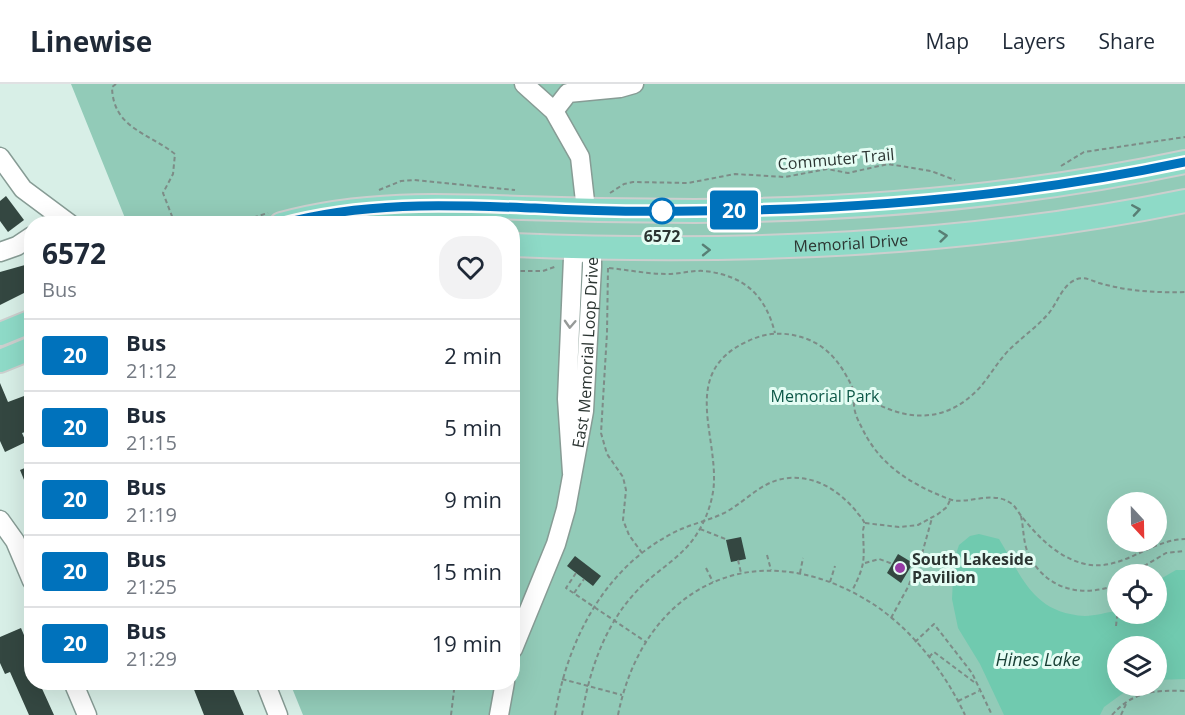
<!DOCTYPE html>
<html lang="en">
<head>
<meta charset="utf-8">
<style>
  :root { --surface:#fff; --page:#f2f2f3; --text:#1f2937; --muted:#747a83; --line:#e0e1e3 }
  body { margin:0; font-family:"Open Sans",sans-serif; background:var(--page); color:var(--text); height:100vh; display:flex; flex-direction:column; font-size:22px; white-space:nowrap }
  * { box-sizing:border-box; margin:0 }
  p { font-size:20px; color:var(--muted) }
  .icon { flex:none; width:33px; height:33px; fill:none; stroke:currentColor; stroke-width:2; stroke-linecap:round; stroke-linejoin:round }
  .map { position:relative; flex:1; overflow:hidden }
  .details { position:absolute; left:24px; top:132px; width:496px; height:474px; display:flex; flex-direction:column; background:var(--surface); border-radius:24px; box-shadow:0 6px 24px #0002 }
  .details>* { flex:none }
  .badge { padding:0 12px; border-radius:4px; font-size:21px; line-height:39px }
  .needle { width:39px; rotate:158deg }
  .fabs { position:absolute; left:1107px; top:408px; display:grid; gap:12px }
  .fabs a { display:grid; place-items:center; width:60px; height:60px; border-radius:50%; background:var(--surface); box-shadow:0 6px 24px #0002; font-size:30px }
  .map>.badge { position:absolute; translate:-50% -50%; box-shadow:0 0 0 3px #fff }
  .round { display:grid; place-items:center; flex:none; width:63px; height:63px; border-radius:24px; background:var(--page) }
  .head { display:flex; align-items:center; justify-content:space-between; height:102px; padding:0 18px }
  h1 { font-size:28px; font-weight:700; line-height:45px }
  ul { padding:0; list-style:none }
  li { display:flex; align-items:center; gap:18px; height:72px; padding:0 18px; border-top:2px solid var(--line) }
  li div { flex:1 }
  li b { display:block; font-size:22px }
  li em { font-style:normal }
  li .badge { min-width:66px; font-weight:700; text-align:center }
  header { display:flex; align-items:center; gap:36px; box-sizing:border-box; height:84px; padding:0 30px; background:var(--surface); border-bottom:2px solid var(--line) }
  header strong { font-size:28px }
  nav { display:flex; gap:33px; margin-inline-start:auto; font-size:21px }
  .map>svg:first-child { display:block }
  .green { fill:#92cbb8; fill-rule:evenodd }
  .water { fill:#70caaf }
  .building { fill:#344741 }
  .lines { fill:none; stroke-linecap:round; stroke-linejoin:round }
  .minor-casing { stroke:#879c95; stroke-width:21 }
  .major-casing { stroke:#cccfce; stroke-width:26 }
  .path { stroke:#7d8c87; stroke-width:2; stroke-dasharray:4.5 3; stroke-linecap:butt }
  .minor { stroke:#fff; stroke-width:18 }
  .major { stroke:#8edac7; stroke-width:22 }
  .oneway { stroke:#587f75 }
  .oneway2 { stroke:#969a98 }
  .line-casing { stroke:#fff; stroke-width:14 }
  .line { stroke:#0072bc; stroke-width:9 }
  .stop-dot { fill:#fff; stroke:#0072bc; stroke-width:3 }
  .poi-dot { fill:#973ba5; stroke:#e5fdf4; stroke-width:2 }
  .labels { text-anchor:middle; stroke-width:6; stroke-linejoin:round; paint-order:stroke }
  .street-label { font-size:16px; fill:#2c3532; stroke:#e5fdf4 }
  .stop-label { font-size:16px; font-weight:bold; fill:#2c3532; stroke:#e5fdf4 }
  .park-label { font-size:16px; fill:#0d5847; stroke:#e5fdf4 }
  .poi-label { font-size:16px; font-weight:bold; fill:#2c3532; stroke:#e5fdf4; text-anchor:start }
  .water-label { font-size:18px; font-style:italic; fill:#173f34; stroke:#e5fdf4 }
</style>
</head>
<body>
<header>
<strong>Linewise</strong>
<nav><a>Map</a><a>Layers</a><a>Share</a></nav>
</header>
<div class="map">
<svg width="1185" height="631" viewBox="0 0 1185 631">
  <rect width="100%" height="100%" fill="#d8efe7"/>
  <path class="green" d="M71,0H1185V631H303L290,599L513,598V140L127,139ZM1118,418H1156V458H1118ZM1118,490H1156V530H1118ZM1118,562H1156V602H1118Z"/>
  <path class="water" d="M979,450L999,455C1022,492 1032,529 1085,532C1095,532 1107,528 1117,527L1118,530H1156L1157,497L1176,486H1185V595L1157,596L1156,562H1118V602H1133L1104,623L1100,631H1004L980,580L958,544L952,515L954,476L959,461L970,452Z"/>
  <g class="building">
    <path d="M6,112L24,136L8,148L0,137V117Z"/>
    <path d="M32,179V205L0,221V188Z"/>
    <path d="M0,299L8,318L32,309V346L22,349L26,358L5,368L0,357Z"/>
    <path d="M32,381V413H31L20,386Z"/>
    <path d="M741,453L746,475L731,478L726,456Z"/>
    <path d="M898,470L913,479L901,499L887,489Z"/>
    <path d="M575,472L601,492L593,502L567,482Z"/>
    <path d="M21,544L32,570V598H39L54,631H29L10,588L5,590L0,579V553Z"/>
    <path d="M191,598H230L244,631H204Z"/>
  </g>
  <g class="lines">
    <g class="minor-casing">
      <g id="minor">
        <path d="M524,0L554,27L580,73L586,126"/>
        <path d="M554,27L568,9L620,4L634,0"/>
        <path d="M0,73L23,105L70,140"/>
        <path d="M0,168L17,162L32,152"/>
        <path d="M0,436L15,457L32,497"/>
        <path id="s1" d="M513,565L556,460L566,425L584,327L592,183V173L585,164L573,174L567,315L572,389"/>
        <path d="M73,598L87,631"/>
        <path d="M265,598L278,631"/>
        <path d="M499,631L505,598"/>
      </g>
    </g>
    <g class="major-casing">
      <g id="major">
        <path d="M281,140C361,118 440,121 522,124C580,126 637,127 695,127C859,126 1025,112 1185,78"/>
        <path id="s2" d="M513,161C738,170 964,162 1185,117"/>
        <path d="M0,250L32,237"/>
        <path d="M0,277L32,264"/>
      </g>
    </g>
    <g class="path">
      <path d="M116,0L112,3C113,44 147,48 175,70L173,90L163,109L175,140"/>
      <path d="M1061,82L1084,68L1185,53"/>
      <path d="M379,106L401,97L414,96L515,106"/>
      <path d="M610,109L624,100L633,98L688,99L735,90L785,93L827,85L848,89L888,80L931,87L955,96"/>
      <path d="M232,140L268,129"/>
      <path d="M608,184L607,249L601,349L607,370L623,393L626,406L623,436L629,451L642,469"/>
      <path d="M609,184C629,186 647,190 668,190C680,190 692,186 705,187C744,192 765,210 775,249"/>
      <path d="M513,187H543L557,182"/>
      <path d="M856,311C851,320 856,333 861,342C879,381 910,400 949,415C966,422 993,405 1012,420C1016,423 1019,430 1023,434C1039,454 1059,474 1085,480C1122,488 1149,456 1185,455"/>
      <path d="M1021,432C1024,446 1023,461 1030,473C1048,507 1085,514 1118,500"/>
      <path d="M865,439L899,443L918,441L938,430L947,423L950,416"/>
      <path d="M700,445L728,456"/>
      <path d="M767,471L771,486"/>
      <path d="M738,476L741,489"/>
      <path d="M865,479L879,475L893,480"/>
      <path d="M913,479L920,477L932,434"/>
      <path d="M706,484L713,498"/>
      <path d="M576,489L566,504L646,558"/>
      <path d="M800,489L803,474"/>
      <path d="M1131,490L1166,469L1185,467"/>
      <path d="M830,498L835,482"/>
      <path d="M574,509L584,495"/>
      <path d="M891,534L908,503L917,480"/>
      <path d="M1116,542L1118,524"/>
      <path d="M915,558L934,540L972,589L992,631"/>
      <path d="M929,573L934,568L974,598"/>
      <path d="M562,595L622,611"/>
      <path d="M958,617L979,607"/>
      <path d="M451,631L455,598"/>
      <path d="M555,631C567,558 603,486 671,450C689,440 709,437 726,428C748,416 762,396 789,394C817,392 839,407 856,427C858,430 863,435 864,438C865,441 863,444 863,447C864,477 866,479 852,507"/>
      <path d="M582,631C590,582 608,532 646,498C664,482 686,469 698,448C707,434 714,413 714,396C715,345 683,288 746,258C766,248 785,247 807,255C833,265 845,287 856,311H862C896,334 937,342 971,312C986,300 995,280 1009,266C1022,253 1037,243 1049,229C1057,219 1062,203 1073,197C1083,191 1090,196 1099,199C1127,207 1156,209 1185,208"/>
      <path d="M618,631C643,505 751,448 865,515C908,540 944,586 965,631"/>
      <path d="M1112,631C1133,607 1156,606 1185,607"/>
      <path d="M1121,631L1126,620"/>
    </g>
    <use href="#minor" class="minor"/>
    <use href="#major" class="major"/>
  </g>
  <defs><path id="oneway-chevron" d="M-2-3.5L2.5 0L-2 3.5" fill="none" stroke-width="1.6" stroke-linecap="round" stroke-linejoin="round" transform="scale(1.5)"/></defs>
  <g class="oneway">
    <use href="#oneway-chevron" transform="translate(1136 126) rotate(-9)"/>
    <use href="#oneway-chevron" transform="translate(943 152) rotate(-6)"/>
    <use href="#oneway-chevron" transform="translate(706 166) rotate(-1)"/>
  </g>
  <use class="oneway2" href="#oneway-chevron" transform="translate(570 240) rotate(93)"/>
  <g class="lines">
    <g class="line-casing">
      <path id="line" d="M281,140C366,117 449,121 535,124C589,127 642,128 695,127C859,126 1025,112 1185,78"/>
    </g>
    <use href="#line" class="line"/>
  </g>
  <circle class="stop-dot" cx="662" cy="127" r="12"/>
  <circle class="poi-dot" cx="900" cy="484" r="6"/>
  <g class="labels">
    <g class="street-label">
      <text transform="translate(836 75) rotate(-5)" y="6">Commuter Trail</text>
      <text dy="6" stroke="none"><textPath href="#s2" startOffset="338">Memorial Drive</textPath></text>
      <text dy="6" stroke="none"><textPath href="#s1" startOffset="308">East Memorial Loop Drive</textPath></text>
    </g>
    <g class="stop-label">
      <text x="662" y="158">6572</text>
    </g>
    <g class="park-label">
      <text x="825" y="318">Memorial Park</text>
    </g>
    <g class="poi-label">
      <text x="912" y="481">South Lakeside<tspan x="912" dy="18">Pavilion</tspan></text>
    </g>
    <g class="water-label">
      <text x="1038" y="582">Hines Lake</text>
    </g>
  </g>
</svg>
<div class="fabs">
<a><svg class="needle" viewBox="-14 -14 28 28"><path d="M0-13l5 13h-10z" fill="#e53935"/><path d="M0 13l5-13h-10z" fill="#747a83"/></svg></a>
<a><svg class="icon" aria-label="locate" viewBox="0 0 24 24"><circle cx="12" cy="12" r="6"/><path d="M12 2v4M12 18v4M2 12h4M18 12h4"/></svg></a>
<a><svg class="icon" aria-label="layers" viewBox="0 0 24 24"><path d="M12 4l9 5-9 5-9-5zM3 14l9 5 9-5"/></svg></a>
</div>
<b class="badge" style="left:734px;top:126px;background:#0072bc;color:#fff">20</b>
<section class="details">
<div class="head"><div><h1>6572</h1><p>Bus</p></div><a class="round"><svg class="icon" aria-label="heart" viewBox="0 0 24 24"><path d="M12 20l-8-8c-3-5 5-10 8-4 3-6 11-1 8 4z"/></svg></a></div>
<ul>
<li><span class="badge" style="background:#0072bc;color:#fff">20</span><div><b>Bus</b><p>21:12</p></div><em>2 min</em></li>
<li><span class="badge" style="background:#0072bc;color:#fff">20</span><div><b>Bus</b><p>21:15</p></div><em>5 min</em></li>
<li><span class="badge" style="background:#0072bc;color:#fff">20</span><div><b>Bus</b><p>21:19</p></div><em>9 min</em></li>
<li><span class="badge" style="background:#0072bc;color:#fff">20</span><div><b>Bus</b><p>21:25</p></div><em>15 min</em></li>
<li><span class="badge" style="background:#0072bc;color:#fff">20</span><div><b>Bus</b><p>21:29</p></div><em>19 min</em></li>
</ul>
</section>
</div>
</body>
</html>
